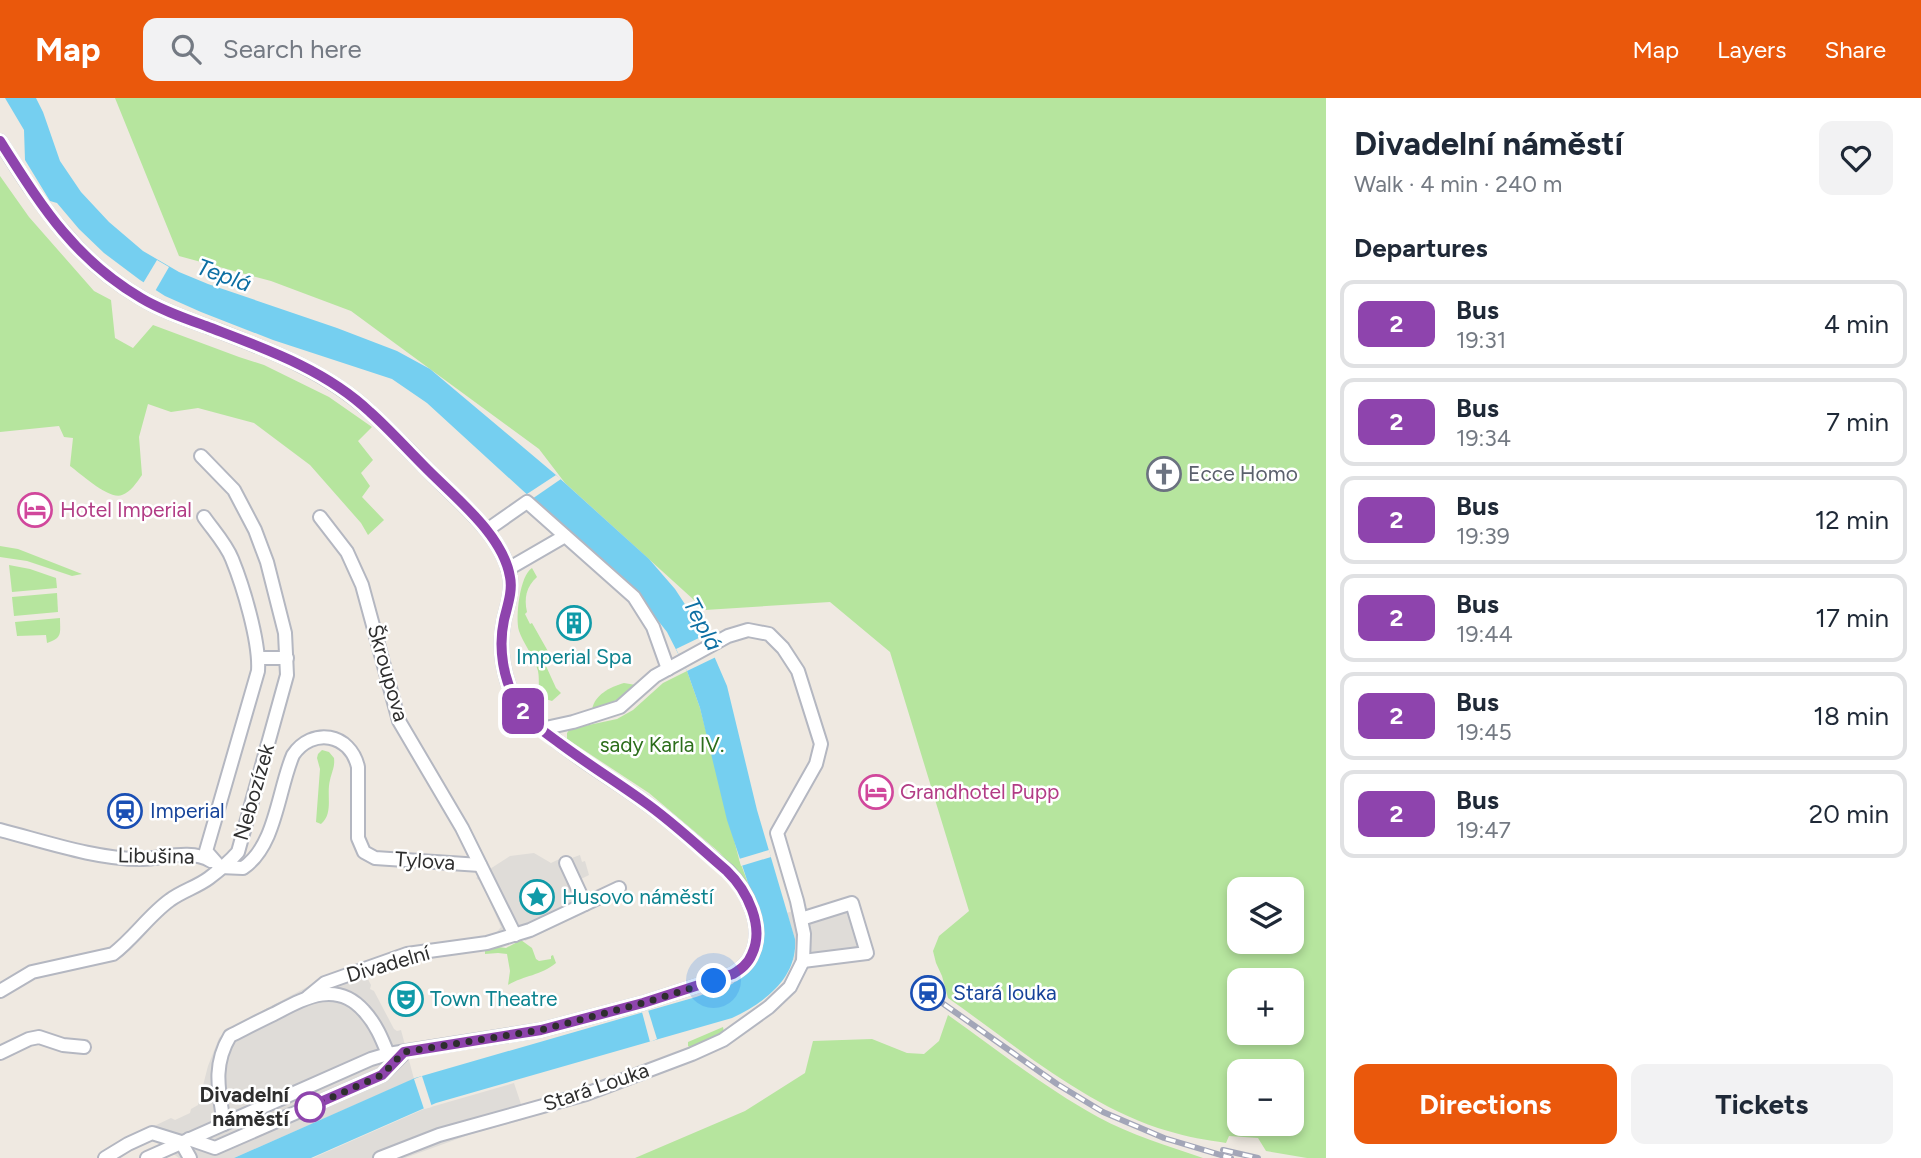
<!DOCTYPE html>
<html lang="en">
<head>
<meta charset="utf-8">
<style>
  :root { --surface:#fff; --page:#f2f2f3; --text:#1f2937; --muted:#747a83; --line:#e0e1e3; --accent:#ea580c }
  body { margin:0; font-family:Figtree,sans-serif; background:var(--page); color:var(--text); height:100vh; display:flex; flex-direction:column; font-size:26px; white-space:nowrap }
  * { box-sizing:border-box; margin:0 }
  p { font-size:23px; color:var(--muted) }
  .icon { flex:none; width:38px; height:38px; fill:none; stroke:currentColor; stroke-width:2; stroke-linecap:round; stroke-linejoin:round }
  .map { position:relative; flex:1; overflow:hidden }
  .details { display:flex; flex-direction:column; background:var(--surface); width:595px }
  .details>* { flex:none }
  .badge { padding:0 14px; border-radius:10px; font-size:24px; line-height:46px }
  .buttons { position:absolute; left:1227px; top:779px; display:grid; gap:14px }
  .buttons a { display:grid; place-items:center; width:77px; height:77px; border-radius:14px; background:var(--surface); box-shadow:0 4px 10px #0003; font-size:35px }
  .you { position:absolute; width:35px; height:35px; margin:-18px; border:5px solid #fff; border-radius:50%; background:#1a73e8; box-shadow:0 0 0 10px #1a73e833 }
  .map>.badge { position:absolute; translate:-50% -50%; box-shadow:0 0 0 4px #fff }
  h2 { padding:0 28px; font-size:26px; line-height:63px }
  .round { display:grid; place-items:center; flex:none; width:74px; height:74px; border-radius:14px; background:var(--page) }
  .overview { display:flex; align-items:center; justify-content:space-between; height:119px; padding:0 28px }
  h1 { font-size:33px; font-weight:700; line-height:52px }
  .primary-button { display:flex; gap:14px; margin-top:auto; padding:14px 28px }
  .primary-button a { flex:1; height:80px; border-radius:14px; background:var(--accent); color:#fff; font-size:28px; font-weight:700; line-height:80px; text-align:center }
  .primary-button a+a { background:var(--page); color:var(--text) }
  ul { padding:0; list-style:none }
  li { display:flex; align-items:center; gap:21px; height:88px; margin:0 14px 10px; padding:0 14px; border:4px solid var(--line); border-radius:14px }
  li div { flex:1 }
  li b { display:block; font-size:26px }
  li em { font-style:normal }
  li .badge { min-width:77px; font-weight:700; text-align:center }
  header { display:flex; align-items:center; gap:42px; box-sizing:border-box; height:98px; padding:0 35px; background:var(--accent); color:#fff }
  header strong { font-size:33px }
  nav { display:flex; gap:38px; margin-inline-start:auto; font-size:24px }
  .search { width:490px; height:63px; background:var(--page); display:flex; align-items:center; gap:18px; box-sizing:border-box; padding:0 24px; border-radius:14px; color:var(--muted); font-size:26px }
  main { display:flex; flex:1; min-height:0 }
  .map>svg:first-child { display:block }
  .green { fill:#b6e59e; fill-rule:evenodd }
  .plaza { fill:#dfdcd8 }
  .water { fill:#75cff0 }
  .pier { fill:#efe9e1 }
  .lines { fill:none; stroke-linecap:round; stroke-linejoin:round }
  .street-casing { stroke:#b4b7c1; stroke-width:16 }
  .street { stroke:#fff; stroke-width:12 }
  .rail-casing { stroke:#a3a6b8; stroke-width:6 }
  .rail { stroke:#fff; stroke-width:3.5; stroke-dasharray:10; stroke-linecap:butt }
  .line-casing { stroke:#fff; stroke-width:16 }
  .line { stroke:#8e44ad; stroke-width:10 }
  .walk { stroke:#2e2e2e; stroke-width:7; stroke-dasharray:0 12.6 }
  .stop-dot { fill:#fff; stroke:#8e44ad; stroke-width:3.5 }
  .labels { text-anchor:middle; stroke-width:5; stroke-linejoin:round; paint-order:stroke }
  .worship-label { font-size:21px; fill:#5b616d; stroke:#fff; text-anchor:start }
  .hotel-label { font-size:21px; fill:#b23c85; stroke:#fff; text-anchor:start }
  .culture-label { font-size:21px; fill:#0d838f; stroke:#fff; text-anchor:start }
  .street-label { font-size:21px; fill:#2e2e2e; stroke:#fff }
  .park-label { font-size:21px; fill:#2c6e1b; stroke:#fff }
  .transit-label { font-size:21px; fill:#164399; stroke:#fff; text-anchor:start }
  .stop-label { font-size:21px; font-weight:bold; fill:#2e2e2e; stroke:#fff; text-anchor:end }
  .water-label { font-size:23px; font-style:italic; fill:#0d6fa3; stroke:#fff }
</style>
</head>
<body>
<header>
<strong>Map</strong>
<div class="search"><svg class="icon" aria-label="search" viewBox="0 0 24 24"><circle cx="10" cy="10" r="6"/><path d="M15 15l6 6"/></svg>Search here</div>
<nav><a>Map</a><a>Layers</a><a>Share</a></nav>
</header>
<main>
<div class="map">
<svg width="1326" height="1060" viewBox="0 0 1326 1060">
  <rect width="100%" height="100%" fill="#efe9e1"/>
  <g class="green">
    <path d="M115,0H1326V1060H1307L1266,1053L1258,1040L1229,1038L1226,1045C1207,1042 1187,1039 1168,1033C1088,1010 1015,947 948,900L942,878L936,865L933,853L939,838L969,813L890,554L830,504L705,512L565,385L539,351L351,213L271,183L179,158ZM1239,791H1292V844H1239ZM1239,882H1292V934H1239ZM1239,973H1292V1026H1239Z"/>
    <path d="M0,78L29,119L94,193L111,202L115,240L133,250L153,227L239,259L264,267L329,299L372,329L358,343L373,362L361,375L370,388L362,399L384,422L368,437L361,425L310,367L254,325L198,310L171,314L148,306L139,339L142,377C137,384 131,394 122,397C109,402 81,376 70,368L73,340L64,339L59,328L0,334Z"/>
    <path d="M0,448L18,451L82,476L72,478L27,463L0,459Z"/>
    <path d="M9,467L30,471L56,480L57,490L12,494Z"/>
    <path d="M532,470L537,479C526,489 524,500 527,514L525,516L530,526L532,525L554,564L546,568L556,590L561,595L552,603L542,600C537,592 540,583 538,573C534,558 523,545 519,533C515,519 520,477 532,470Z"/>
    <path d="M57,495L58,514L14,518L12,499Z"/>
    <path d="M60,520C60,535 63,540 47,545L46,537L17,538L15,524Z"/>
    <path d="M687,573L700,610L739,761L748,785L719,754L649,695L567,641V635L570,631L617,621L633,612L663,585Z"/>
    <path d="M624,585L636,587L619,601L592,612C594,597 610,589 624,585Z"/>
    <path d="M322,652L329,654L334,660C335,669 332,673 330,682C326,697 334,715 321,726L316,724L320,671L317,660L318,656Z"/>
    <path d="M521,842L532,850L536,861L539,863L551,861V858L553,857L556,865C540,878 525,877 508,887L510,873L507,856L498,855L485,856V849L492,848L506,850Z"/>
    <path d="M948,917C997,952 1045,990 1098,1019C1131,1037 1168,1048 1203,1060H635L745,1013L805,975L813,943L872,941L907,955L924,956L939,943Z"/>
    <path d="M723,929L724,934L695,949L691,950L688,948V944Z"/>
  </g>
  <g class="plaza">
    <path d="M534,755L551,765L568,757L569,761L580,757L582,764L585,763L589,777L579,782L587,800L585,815L525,843L524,841L521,842L496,835L501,829L481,784L476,780L510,758Z"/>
    <path d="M847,799L868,847L811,866L807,871L793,862L796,851L795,841L787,815L803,809L808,811Z"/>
    <path d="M360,866L371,887L370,891L374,893L394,931L397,933L401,932L414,981L234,1060H179L152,1041V1029L171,1020L175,1022L190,1015L191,1011L198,1007L208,968L219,940L230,930L326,879Z"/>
    <path d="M514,985L526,1021L471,1036L405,1060H313L424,1011Z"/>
  </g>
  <path class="water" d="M5,0H36L43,14L60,63L81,94L109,124L143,153L179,174L208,186L337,230L397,253L430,271L556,377L649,461L675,491L705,537L727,588L757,712L795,841C798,880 764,905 732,920L436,1005L311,1060H234L415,980L696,899L732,886L747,874L755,864L761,847L755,806L727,722L700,610L687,573L667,534L625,481L532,401L427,305L392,281L273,242L201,214L165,198L140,182L104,155L79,131L57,105L50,103L25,62L24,32Z"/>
  <g class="pier">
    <path d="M157,162L169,169L154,195L142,187Z"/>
    <path d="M556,377L561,381L532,401L527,396Z"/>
    <path d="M705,537L716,559L687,573L676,551Z"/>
    <path d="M769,752L771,759L741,768L739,761Z"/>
    <path d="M648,912L657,941L650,944L642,914Z"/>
    <path d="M422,978L432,1009L424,1011L414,981Z"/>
  </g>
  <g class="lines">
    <g class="street-casing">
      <g id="street">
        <path d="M0,43C40,106 74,161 141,200C161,212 184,220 206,228C263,250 324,271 370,314C390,332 409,353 428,372C456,401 503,437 510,479C513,493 507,509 504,522C498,550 503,582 518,607C527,621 544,633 558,644C585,665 615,683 643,703C673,724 700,750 728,773C747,792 765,829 752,856C748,866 741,871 733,876L643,905L541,932L388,956L371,961L147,1060"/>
        <path d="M204,419C213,432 226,446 232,461C243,488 260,544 258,573L206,753L220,769"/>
        <path d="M320,419L347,454L362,487L399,623L462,730L515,837"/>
        <path d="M487,432L527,404L634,499L653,529L668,571"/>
        <path d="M508,471L565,438"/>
        <path d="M259,560H287"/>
        <path d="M0,732C43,743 98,762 143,761C165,760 191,751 211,763"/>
        <path d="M566,765L585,806"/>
        <path d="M220,769L243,770C276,748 278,692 293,657C312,629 350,635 358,669V740L364,754L375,760L480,767"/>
        <path d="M801,821L852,805L867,855L803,863"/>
        <path d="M0,893L32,874L113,856C134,840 149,817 170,802C182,793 197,789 209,780C217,774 231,762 238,754L287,577L285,535L267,464L255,432L234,392L201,358"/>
        <path d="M308,899L325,885L407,856L487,845L530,832L619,790"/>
        <path d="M0,955L29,941L39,939L63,947L84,949"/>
        <path d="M224,1026C219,993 212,968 230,938C244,931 259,923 274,916C303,901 336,881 364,913C376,926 382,941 388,956"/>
        <path d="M189,1041L215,1050L382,977L404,955"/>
        <path d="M181,1044L190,1060"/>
        <path d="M105,1060L128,1046L152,1035L181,1044"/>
        <path d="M380,1060L439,1037L586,996L692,956L723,942L769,909L790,889L803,863L804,836L797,803L777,735L816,666L821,646L798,573L783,550L769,536L748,532L728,538L655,578L620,609L573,624L541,631"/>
      </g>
    </g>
    <use href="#street" class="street"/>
    <g class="rail-casing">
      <g id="rail">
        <path d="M928,895L1057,986L1103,1014L1164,1040L1231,1060"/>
        <path d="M1223,1052L1258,1060"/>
      </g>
    </g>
    <use href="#rail" class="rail"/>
  </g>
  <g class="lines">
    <g class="line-casing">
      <path id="line" d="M0,43C41,107 73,160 141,200C161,212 184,220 206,228C263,250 325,271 370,314C389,331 406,350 424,368C453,398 503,436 510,479C513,493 507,509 504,522C498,550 503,582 518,607C527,622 544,634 558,644C586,665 615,683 643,703C673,724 700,750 727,773C747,792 765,829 752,856C748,866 741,871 733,876L643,905L541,932L404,954L382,977L309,1009"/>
    </g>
    <use href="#line" class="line"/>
    <path class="walk" d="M310,1009L382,977L404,954L541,932L643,905L714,883"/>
  </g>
  <defs>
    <g id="church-ring" transform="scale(1.75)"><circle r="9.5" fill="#fff" stroke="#6b7280" stroke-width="1.5"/><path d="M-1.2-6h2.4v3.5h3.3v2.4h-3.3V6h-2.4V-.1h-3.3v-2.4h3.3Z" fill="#6b7280"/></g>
    <g id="hotel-ring" transform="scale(1.75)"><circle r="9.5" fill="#fff" stroke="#d1479c" stroke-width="1.5"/><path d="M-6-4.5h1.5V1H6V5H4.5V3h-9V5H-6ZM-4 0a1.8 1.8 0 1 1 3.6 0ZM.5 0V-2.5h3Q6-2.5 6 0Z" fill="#d1479c"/></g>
    <g id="building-ring" transform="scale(1.75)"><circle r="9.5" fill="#fff" stroke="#0f9aa8" stroke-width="1.5"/><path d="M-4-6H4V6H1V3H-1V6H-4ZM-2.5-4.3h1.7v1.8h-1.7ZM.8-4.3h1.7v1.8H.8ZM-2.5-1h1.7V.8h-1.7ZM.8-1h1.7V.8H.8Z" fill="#0f9aa8"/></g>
    <g id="station-ring" transform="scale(1.75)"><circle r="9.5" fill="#fff" stroke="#1a4fb4" stroke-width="1.5"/><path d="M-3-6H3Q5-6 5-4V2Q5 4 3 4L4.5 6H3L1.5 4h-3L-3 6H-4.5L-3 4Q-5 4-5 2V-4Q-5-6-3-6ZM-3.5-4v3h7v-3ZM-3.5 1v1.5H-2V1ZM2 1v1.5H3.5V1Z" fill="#1a4fb4"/></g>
    <g id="sight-ring" transform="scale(1.75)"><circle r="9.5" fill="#fff" stroke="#0f9aa8" stroke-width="1.5"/><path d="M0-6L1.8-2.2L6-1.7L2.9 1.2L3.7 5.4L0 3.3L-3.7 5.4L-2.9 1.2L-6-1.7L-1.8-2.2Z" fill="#0f9aa8"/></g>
    <g id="theatre-ring" transform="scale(1.75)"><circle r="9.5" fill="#fff" stroke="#0f9aa8" stroke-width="1.5"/><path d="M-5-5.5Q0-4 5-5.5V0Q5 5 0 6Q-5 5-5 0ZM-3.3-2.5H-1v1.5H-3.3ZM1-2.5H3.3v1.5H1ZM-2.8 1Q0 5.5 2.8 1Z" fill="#0f9aa8"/></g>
  </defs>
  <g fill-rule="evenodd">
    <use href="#church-ring" x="1164" y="376"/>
    <use href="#hotel-ring" x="35" y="412"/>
    <use href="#building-ring" x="574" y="525"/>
    <use href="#hotel-ring" x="876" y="694"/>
    <use href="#station-ring" x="125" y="713"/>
    <use href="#sight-ring" x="537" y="799"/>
    <use href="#station-ring" x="928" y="895"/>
    <use href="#theatre-ring" x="406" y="901"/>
  </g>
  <circle class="stop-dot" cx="310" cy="1009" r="14"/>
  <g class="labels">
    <g class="worship-label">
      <text x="1188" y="383">Ecce Homo</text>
    </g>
    <g class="hotel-label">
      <text x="60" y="419">Hotel Imperial</text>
      <text x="900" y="701">Grandhotel Pupp</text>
    </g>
    <g class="culture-label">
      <text x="574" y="566" text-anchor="middle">Imperial Spa</text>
      <text x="562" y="806">Husovo náměstí</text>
      <text x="430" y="908">Town Theatre</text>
    </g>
    <g class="street-label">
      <text transform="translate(388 575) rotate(74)" y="7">Škroupova</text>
      <text transform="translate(254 694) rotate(-74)" y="7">Nebozízek</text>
      <text transform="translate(156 758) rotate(1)" y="7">Libušina</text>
      <text transform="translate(425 763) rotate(4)" y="7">Tylova</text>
      <text transform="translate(388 866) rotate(-16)" y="7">Divadelní</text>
      <text transform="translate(596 989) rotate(-19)" y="7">Stará Louka</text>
    </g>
    <g class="park-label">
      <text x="662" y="654">sady Karla IV.</text>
    </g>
    <g class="transit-label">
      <text x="150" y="720">Imperial</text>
      <text x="953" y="902">Stará louka</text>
    </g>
    <g class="stop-label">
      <text x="289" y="1004">Divadelní<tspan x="289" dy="24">náměstí</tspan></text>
    </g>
    <g class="water-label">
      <text transform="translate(224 177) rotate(20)" y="8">Teplá</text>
      <text transform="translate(703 526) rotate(62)" y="8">Teplá</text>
    </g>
  </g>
</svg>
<div class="buttons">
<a><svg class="icon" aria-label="layers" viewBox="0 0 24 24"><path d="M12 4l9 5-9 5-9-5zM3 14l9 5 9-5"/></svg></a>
<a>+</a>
<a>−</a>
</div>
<div class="you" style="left:714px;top:883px"></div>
<b class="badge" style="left:523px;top:613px;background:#8e44ad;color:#fff">2</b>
</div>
<section class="details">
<div class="overview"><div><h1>Divadelní náměstí</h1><p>Walk · 4 min · 240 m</p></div><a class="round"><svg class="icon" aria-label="heart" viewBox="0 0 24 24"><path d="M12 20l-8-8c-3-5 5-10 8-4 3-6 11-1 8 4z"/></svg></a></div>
<h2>Departures</h2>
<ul>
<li><span class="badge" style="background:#8e44ad;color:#fff">2</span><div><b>Bus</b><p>19:31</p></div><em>4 min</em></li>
<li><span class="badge" style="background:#8e44ad;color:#fff">2</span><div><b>Bus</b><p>19:34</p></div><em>7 min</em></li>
<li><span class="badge" style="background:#8e44ad;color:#fff">2</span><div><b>Bus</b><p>19:39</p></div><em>12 min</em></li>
<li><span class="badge" style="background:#8e44ad;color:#fff">2</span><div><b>Bus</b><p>19:44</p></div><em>17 min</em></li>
<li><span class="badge" style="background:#8e44ad;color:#fff">2</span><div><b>Bus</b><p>19:45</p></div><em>18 min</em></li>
<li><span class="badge" style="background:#8e44ad;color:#fff">2</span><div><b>Bus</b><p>19:47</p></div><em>20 min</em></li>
</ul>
<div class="primary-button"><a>Directions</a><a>Tickets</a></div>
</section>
</main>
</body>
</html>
